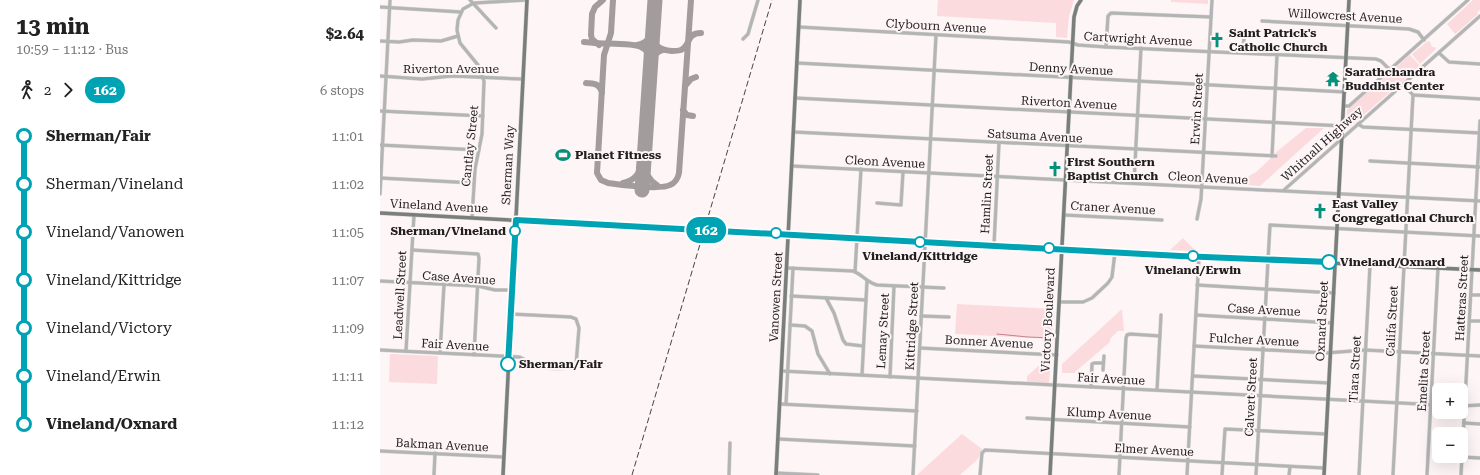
<!DOCTYPE html>
<html lang="en">
<head>
<meta charset="utf-8">
<style>
  :root { --surface:#fff; --page:#f2f2f2; --text:#222; --muted:#767676 }
  body { margin:0; font-family:"Roboto Serif",serif; background:var(--page); color:var(--text); height:100vh; display:flex; flex-direction:column; font-size:15px; white-space:nowrap }
  * { box-sizing:border-box; margin:0 }
  p { font-size:13px; color:var(--muted) }
  .icon { flex:none; width:22px; height:22px; fill:none; stroke:currentColor; stroke-width:2; stroke-linecap:round; stroke-linejoin:round }
  .map { position:relative; flex:1; overflow:hidden }
  .drawer { display:flex; flex-direction:column; background:var(--surface); width:380px }
  .drawer>* { flex:none }
  .badge { padding:0 8px; border-radius:13px; font-size:14px; line-height:26px }
  .controls { position:absolute; left:1052px; top:383px; display:grid; gap:8px }
  .controls a { display:grid; place-items:center; width:36px; height:36px; border-radius:6px; background:var(--surface); box-shadow:0 4px 16px #0002; font-size:20px }
  .map>.badge { position:absolute; translate:-50% -50%; box-shadow:0 0 0 2px #fff }
  .legs { display:flex; align-items:center; gap:6px; height:44px; padding:0 16px; font-size:13px }
  .legs p { margin-inline-start:auto }
  .headline { display:flex; align-items:center; justify-content:space-between; height:68px; padding:0 16px }
  h1 { font-size:22px; font-weight:700; line-height:30px }
  ul { padding:0 16px; list-style:none }
  li { display:flex; align-items:center; gap:14px; height:48px; font-size:15px }
  li i { display:grid; place-items:center; width:6px; height:100%; margin:0 5px; background:currentColor }
  li i::after { content:''; width:10px; height:10px; margin:-5px; border:3px solid; border-radius:50%; background:var(--surface) }
  li p { margin-inline-start:auto }
  li:first-child i { background:linear-gradient(#0000 50%,currentColor 0) }
  li:last-child i { background:linear-gradient(currentColor 50%,#0000 0) }
  main { display:flex; flex:1; min-height:0 }
  .map>svg:first-child { display:block }
  .green { fill:#fcdbdf }
  .lines { fill:none; stroke-linecap:round; stroke-linejoin:round }
  .stream { stroke:#c5818c; stroke-width:1 }
  .taxiway { stroke:#a29c9c; stroke-width:6 }
  .runway { stroke:#a29c9c; stroke-width:15 }
  .minor-casing { stroke:#dad3d4; stroke-width:4 }
  .major-casing { stroke:#dad3d4; stroke-width:4.5 }
  .minor { stroke:#b2b5b4; stroke-width:3 }
  .major { stroke:#797f7d; stroke-width:3.5 }
  .rail { stroke:#464243; stroke-width:1; stroke-dasharray:6 3; stroke-linecap:butt }
  .line-1-casing { stroke:#fff; stroke-width:9 }
  .line-1 { stroke:#00a3b4; stroke-width:6 }
  .stop-1-dot { fill:#fff; stroke:#00a3b4; stroke-width:2 }
  .labels { text-anchor:middle; stroke-width:4; stroke-linejoin:round; paint-order:stroke }
  .street-label { font-size:12px; fill:#211e1f; stroke:#fdf5f6 }
  .poi-label { font-size:12px; font-weight:bold; fill:#211e1f; stroke:#fdf5f6; text-anchor:start }
  .stop-label { font-size:12px; font-weight:bold; fill:#211e1f; stroke:#fdf5f6 }
</style>
</head>
<body>
<main>
<section class="drawer">
<div class="headline"><div><h1>13 min</h1><p>10:59 – 11:12 · Bus</p></div><b>$2.64</b></div>
<div class="legs"><svg class="icon" aria-label="walk" viewBox="0 0 24 24"><circle cx="13" cy="4" r="2"/><path d="M13 8l-2 6 4 7M11 14l-3 7M7 12l3-4h3l4 4"/></svg>2<svg class="icon" aria-label="forward" viewBox="0 0 24 24"><path d="M9 5l7 7-7 7"/></svg><b class="badge" style="background:#00a3b4;color:#fff">162</b><p>6 stops</p></div>
<ul>
<li><i style="color:#00a3b4"></i><b>Sherman/Fair</b><p>11:01</p></li>
<li><i style="color:#00a3b4"></i><span>Sherman/Vineland</span><p>11:02</p></li>
<li><i style="color:#00a3b4"></i><span>Vineland/Vanowen</span><p>11:05</p></li>
<li><i style="color:#00a3b4"></i><span>Vineland/Kittridge</span><p>11:07</p></li>
<li><i style="color:#00a3b4"></i><span>Vineland/Victory</span><p>11:09</p></li>
<li><i style="color:#00a3b4"></i><span>Vineland/Erwin</span><p>11:11</p></li>
<li><i style="color:#00a3b4"></i><b>Vineland/Oxnard</b><p>11:12</p></li>
</ul>
</section>
<div class="map">
<svg width="1100" height="475" viewBox="0 0 1100 475">
  <rect width="100%" height="100%" fill="#fdf5f6"/>
  <g class="green">
    <path d="M558,0H694L689,16L687,38L676,37V23L557,16Z"/>
    <path d="M791,0H828V4L791,2Z"/>
    <path d="M1093,0H1100V10L1097,12L1098,14L1075,34L1067,24Z"/>
    <path d="M1048,41L1050,42L1052,47H1055L1056,49L1040,64L1032,54Z"/>
    <path d="M1030,55L1040,66L966,130L967,110Z"/>
    <path d="M926,128H944L880,186L867,185L868,177L872,174L875,173L891,158H897V155L895,153Z"/>
    <path d="M803,238L816,251L790,250Z"/>
    <path d="M577,304L673,309L672,339L575,334Z"/>
    <path d="M742,309L744,331H738L730,339V342L694,373H682V364Z"/>
    <path d="M10,354L58,356L57,384L9,382Z"/>
    <path d="M668,358L671,360L669,382L667,383L647,382V376Z"/>
    <path d="M582,434L602,449L598,459L580,475H537Z"/>
  </g>
  <g class="lines">
    <path class="stream" d="M617,334L648,337L673,338"/>
    <g class="taxiway">
      <path d="M233,0L231,33L224,55L217,173L221,180L228,183C240,185 281,190 290,185C295,183 298,178 299,173L311,0"/>
      <path d="M272,31C273,45 278,50 292,51C295,51 298,51 301,50C311,45 306,33 321,33"/>
      <path d="M204,42L216,43"/>
      <path d="M215,43C226,44 253,43 261,47C268,50 270,57 270,63"/>
      <path d="M219,45L212,39L211,35L212,14L215,7L223,0"/>
      <path d="M257,45C264,44 269,40 272,33"/>
      <path d="M270,71C270,61 273,53 283,50"/>
      <path d="M206,83C214,84 219,83 222,92"/>
      <path d="M305,86L311,79L316,77"/>
      <path d="M303,110L307,115L313,116"/>
      <path d="M264,162C265,172 268,180 277,185"/>
      <path d="M243,183C256,180 259,174 263,161"/>
    </g>
    <path class="runway" d="M262,190L275,0"/>
    <g class="minor-casing">
      <g id="minor">
        <path d="M90,0L116,28"/>
        <path d="M0,7L81,12"/>
        <path d="M882,21L1029,29L1038,32L1044,40"/>
        <path d="M419,27L689,42L698,45L726,47L996,59L1001,61L1010,70"/>
        <path d="M363,39L368,34L378,0"/>
        <path d="M0,41L19,42L33,40L61,41L78,36"/>
        <path d="M726,47L728,16L731,13L831,17"/>
        <path d="M863,53L864,38"/>
        <path d="M1059,53L1069,62L1100,64"/>
        <path d="M417,63L965,92"/>
        <path d="M0,76L42,79L72,76L142,79"/>
        <path d="M1023,84L1033,95L1100,99"/>
        <path d="M415,98L963,126"/>
        <path d="M964,106H969L1088,0"/>
        <path d="M0,111L103,116"/>
        <path d="M978,124L983,127L1100,133"/>
        <path d="M414,132L896,156"/>
        <path d="M0,145L99,150"/>
        <path d="M892,156L897,55"/>
        <path d="M990,161L1100,167"/>
        <path d="M412,166L1100,201"/>
        <path d="M0,178L94,183"/>
        <path d="M754,183L761,48"/>
        <path d="M904,190L1100,16"/>
        <path d="M0,194L10,0"/>
        <path d="M497,203L521,205L523,172"/>
        <path d="M684,215L782,220"/>
        <path d="M92,218L95,169L102,134L104,81L98,65L80,43L77,30L78,20L83,9L94,3L147,0"/>
        <path d="M817,219L821,199L832,0"/>
        <path d="M614,245L619,143"/>
        <path d="M32,250L98,254L99,258L94,355"/>
        <path d="M407,268L473,271C482,274 486,282 497,285L564,288"/>
        <path d="M475,272L481,169"/>
        <path d="M0,281L98,286L115,290H132"/>
        <path d="M817,285L954,293"/>
        <path d="M1091,295H1100"/>
        <path d="M411,296L486,300"/>
        <path d="M446,298L454,313L463,340L466,344L483,346"/>
        <path d="M679,302H703L712,298L728,283L732,277L735,252"/>
        <path d="M816,315L952,323"/>
        <path d="M541,316L569,317"/>
        <path d="M1090,321H1100"/>
        <path d="M410,325L425,326L432,331L438,354L450,374"/>
        <path d="M814,346L946,353L985,350L1100,356"/>
        <path d="M540,348L677,355"/>
        <path d="M0,350L139,357C145,359 150,364 156,366C164,369 191,370 196,365L199,328L196,319L191,317L131,314"/>
        <path d="M26,351L34,215"/>
        <path d="M60,353L64,285"/>
        <path d="M723,370L724,356"/>
        <path d="M402,371L1059,405"/>
        <path d="M482,375L487,281"/>
        <path d="M813,376L949,383"/>
        <path d="M510,377L514,286"/>
        <path d="M711,387L712,364L714,363H723"/>
        <path d="M777,390L781,315"/>
        <path d="M400,404L537,411"/>
        <path d="M406,404L413,268"/>
        <path d="M1081,406L1100,405"/>
        <path d="M647,418L810,427"/>
        <path d="M1084,423L1100,424"/>
        <path d="M398,439L535,446"/>
        <path d="M0,451L123,457"/>
        <path d="M1082,457L1100,458"/>
        <path d="M396,473L438,475"/>
        <path d="M54,475L55,453"/>
        <path d="M349,475L350,443"/>
        <path d="M533,475L556,35"/>
        <path d="M600,475L602,453L605,450L944,468"/>
        <path d="M739,475L746,338L747,335L750,334L780,336"/>
        <path d="M807,475L819,257"/>
        <path d="M842,475L845,429L946,434"/>
        <path d="M876,475L890,225L1100,236"/>
        <path d="M909,475L910,467"/>
        <path d="M979,475L990,265"/>
        <path d="M1013,475L1033,95"/>
        <path d="M1047,475L1058,268"/>
        <path d="M1081,475L1100,121"/>
      </g>
    </g>
    <g class="major-casing">
      <g id="major">
        <path d="M0,213L800,256L1100,270"/>
        <path d="M123,475L147,0"/>
        <path d="M396,475L420,0"/>
        <path d="M670,475L694,17L697,6L701,0"/>
        <path d="M944,475L969,0"/>
      </g>
    </g>
    <use href="#minor" class="minor"/>
    <use href="#major" class="major"/>
    <path class="rail" d="M252,475L392,0"/>
  </g>
  <g class="lines">
    <g class="line-1-casing">
      <path id="line-1" d="M128,364L136,220L800,256L949,262"/>
    </g>
    <use href="#line-1" class="line-1"/>
  </g>
  <defs>
    <g id="church-bare" transform="scale(1.2)"><path d="M-1.2-6h2.4v3.5h3.3v2.4h-3.3V6h-2.4V-.1h-3.3v-2.4h3.3Z" fill="#059079" stroke="#fdf5f6" stroke-width="2.5" paint-order="stroke"/></g>
    <g id="temple-bare" transform="scale(1.2)"><path d="M0-6L5-2H3V0L6.5 2.5H4V6H1.5V3h-3V6H-4V2.5H-6.5L-3 0V-2H-5Z" fill="#059079" stroke="#fdf5f6" stroke-width="2.5" paint-order="stroke"/></g>
    <g id="stadium-bare" transform="scale(1.2)"><path d="M0-5a6.5 5 0 1 0 0 10a6.5 5 0 1 0 0-10ZM-3.5-1.8h7v3.6h-7Z" fill="#059079" stroke="#fdf5f6" stroke-width="2.5" paint-order="stroke"/></g>
  </defs>
  <g fill-rule="evenodd">
    <use href="#church-bare" x="837" y="40"/>
    <use href="#temple-bare" x="953" y="79"/>
    <use href="#stadium-bare" x="183" y="155"/>
    <use href="#church-bare" x="675" y="169"/>
    <use href="#church-bare" x="940" y="211"/>
  </g>
  <g class="stop-1-dot">
    <circle cx="135" cy="231" r="5"/>
    <circle cx="396" cy="233" r="5"/>
    <circle cx="540" cy="242" r="5"/>
    <circle cx="669" cy="248" r="5"/>
    <circle cx="813" cy="256" r="5"/>
    <circle cx="949" cy="262" r="7"/>
    <circle cx="128" cy="364" r="7"/>
  </g>
  <g class="labels">
    <g class="street-label">
      <text transform="translate(965 16) rotate(3)" y="4">Willowcrest Avenue</text>
      <text transform="translate(556 26) rotate(3)" y="4">Clybourn Avenue</text>
      <text transform="translate(758 39) rotate(3)" y="4">Cartwright Avenue</text>
      <text x="71" y="73">Riverton Avenue</text>
      <text transform="translate(691 69) rotate(3)" y="4">Denny Avenue</text>
      <text transform="translate(689 103) rotate(3)" y="4">Riverton Avenue</text>
      <text transform="translate(817 109) rotate(-87)" y="4">Erwin Street</text>
      <text transform="translate(655 136) rotate(3)" y="4">Satsuma Avenue</text>
      <text transform="translate(942 144) rotate(-42)" y="4">Whitnall Highway</text>
      <text transform="translate(90 146) rotate(-84)" y="4">Cantlay Street</text>
      <text transform="translate(505 162) rotate(3)" y="4">Cleon Avenue</text>
      <text transform="translate(128 165) rotate(-87)" y="4">Sherman Way</text>
      <text transform="translate(828 178) rotate(3)" y="4">Cleon Avenue</text>
      <text transform="translate(607 194) rotate(-87)" y="4">Hamlin Street</text>
      <text transform="translate(59 206) rotate(3)" y="4">Vineland Avenue</text>
      <text transform="translate(733 208) rotate(3)" y="4">Craner Avenue</text>
      <text transform="translate(79 278) rotate(4)" y="4">Case Avenue</text>
      <text transform="translate(20 295) rotate(-87)" y="4">Leadwell Street</text>
      <text transform="translate(396 297) rotate(-87)" y="4">Vanowen Street</text>
      <text transform="translate(1082 298) rotate(-87)" y="4">Hatteras Street</text>
      <text transform="translate(884 310) rotate(3)" y="4">Case Avenue</text>
      <text transform="translate(668 320) rotate(-87)" y="4">Victory Boulevard</text>
      <text transform="translate(942 321) rotate(-87)" y="4">Oxnard Street</text>
      <text transform="translate(1012 321) rotate(-87)" y="4">Califa Street</text>
      <text transform="translate(532 326) rotate(-87)" y="4">Kittridge Street</text>
      <text transform="translate(503 331) rotate(-87)" y="4">Lemay Street</text>
      <text transform="translate(874 340) rotate(3)" y="4">Fulcher Avenue</text>
      <text transform="translate(609 342) rotate(3)" y="4">Bonner Avenue</text>
      <text transform="translate(75 345) rotate(3)" y="4">Fair Avenue</text>
      <text transform="translate(975 369) rotate(-87)" y="4">Tiara Street</text>
      <text transform="translate(1044 371) rotate(-87)" y="4">Emelita Street</text>
      <text transform="translate(731 379) rotate(3)" y="4">Fair Avenue</text>
      <text transform="translate(871 397) rotate(-87)" y="4">Calvert Street</text>
      <text transform="translate(729 414) rotate(3)" y="4">Klump Avenue</text>
      <text transform="translate(62 445) rotate(3)" y="4">Bakman Avenue</text>
      <text transform="translate(774 450) rotate(3)" y="4">Elmer Avenue</text>
    </g>
    <g class="poi-label">
      <text x="849" y="37">Saint Patrick's<tspan x="849" dy="14">Catholic Church</tspan></text>
      <text x="965" y="76">Sarathchandra<tspan x="965" dy="14">Buddhist Center</tspan></text>
      <text x="195" y="159">Planet Fitness</text>
      <text x="687" y="166">First Southern<tspan x="687" dy="14">Baptist Church</tspan></text>
      <text x="952" y="208">East Valley<tspan x="952" dy="14">Congregational Church</tspan></text>
    </g>
    <g class="stop-label">
      <text x="126" y="235" text-anchor="end">Sherman/Vineland</text>
      <text x="540" y="260">Vineland/Kittridge</text>
      <text x="960" y="266" text-anchor="start">Vineland/Oxnard</text>
      <text x="813" y="274">Vineland/Erwin</text>
      <text x="139" y="368" text-anchor="start">Sherman/Fair</text>
    </g>
  </g>
</svg>
<div class="controls">
<a>+</a>
<a>−</a>
</div>
<b class="badge" style="left:326px;top:230px;background:#00a3b4;color:#fff">162</b>
</div>
</main>
</body>
</html>
